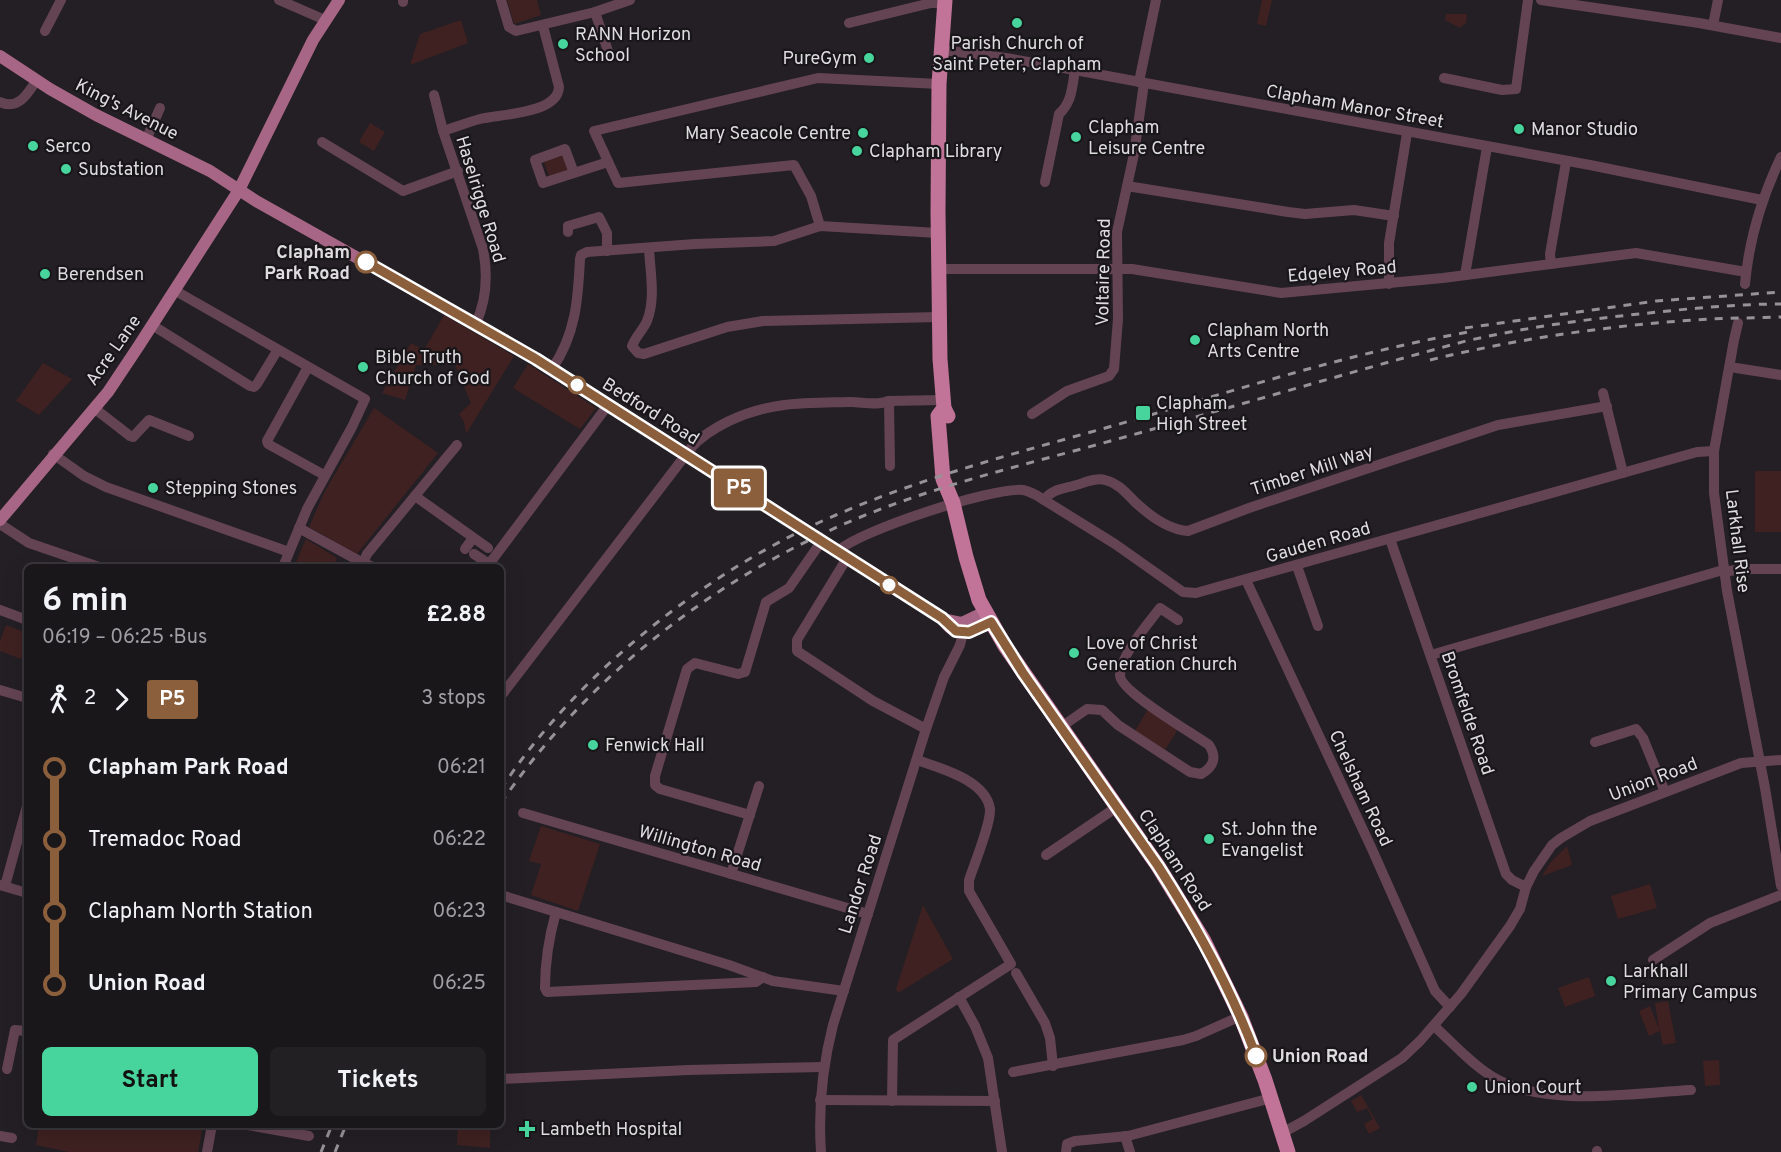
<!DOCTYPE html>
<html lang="en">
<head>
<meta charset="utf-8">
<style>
  :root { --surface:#1a171b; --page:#232024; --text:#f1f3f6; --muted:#9f9fa3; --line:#38363a; --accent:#48d49d }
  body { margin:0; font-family:Overpass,sans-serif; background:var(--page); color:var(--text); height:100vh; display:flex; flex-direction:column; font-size:22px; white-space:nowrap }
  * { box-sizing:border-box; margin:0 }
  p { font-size:20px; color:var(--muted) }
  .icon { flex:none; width:33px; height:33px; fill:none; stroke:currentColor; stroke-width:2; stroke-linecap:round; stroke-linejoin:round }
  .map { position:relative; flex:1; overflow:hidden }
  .sheet { position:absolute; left:24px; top:564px; width:480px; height:564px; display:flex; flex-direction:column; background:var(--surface); border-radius:9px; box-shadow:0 6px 24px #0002,0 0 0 2px var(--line) }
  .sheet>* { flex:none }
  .badge { padding:0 12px; border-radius:4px; font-size:21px; line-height:39px }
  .map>.badge { position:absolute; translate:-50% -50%; box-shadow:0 0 0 3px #fff }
  .legs { display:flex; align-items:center; gap:9px; height:66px; padding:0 18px; font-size:20px }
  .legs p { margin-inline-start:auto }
  .headline { display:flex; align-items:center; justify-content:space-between; height:102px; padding:0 18px }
  h1 { font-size:33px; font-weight:700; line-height:45px }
  .button { display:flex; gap:12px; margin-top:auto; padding:12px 18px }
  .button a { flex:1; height:69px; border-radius:9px; background:var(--accent); color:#111; font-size:24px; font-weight:700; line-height:69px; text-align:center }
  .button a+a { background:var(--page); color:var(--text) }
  ul { padding:0 18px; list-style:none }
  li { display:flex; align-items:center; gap:21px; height:72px; font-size:22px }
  li i { display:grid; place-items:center; width:9px; height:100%; margin:0 8px; background:currentColor }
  li i::after { content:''; width:15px; height:15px; margin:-8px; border:4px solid; border-radius:50%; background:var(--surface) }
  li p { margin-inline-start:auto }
  li:first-child i { background:linear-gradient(#0000 50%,currentColor 0) }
  li:last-child i { background:linear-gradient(currentColor 50%,#0000 0) }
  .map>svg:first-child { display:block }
  .green { fill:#3f2121 }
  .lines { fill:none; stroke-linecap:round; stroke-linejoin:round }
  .minor { stroke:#644453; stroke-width:10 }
  .major { stroke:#a76685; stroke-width:12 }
  .highway { stroke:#c17398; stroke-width:15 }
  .rail { stroke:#969297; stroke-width:3; stroke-dasharray:8 8; stroke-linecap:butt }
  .line-1-casing { stroke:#fff; stroke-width:14 }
  .line-1 { stroke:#8b5e3c; stroke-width:9 }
  .poi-dot { fill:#48d49d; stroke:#19161a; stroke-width:2 }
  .stop-1-dot { fill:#fff; stroke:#8b5e3c; stroke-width:3 }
  .labels { text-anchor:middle; stroke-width:4.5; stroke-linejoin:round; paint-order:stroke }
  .poi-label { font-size:18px; fill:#dfdce0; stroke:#19161a; text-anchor:start }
  .street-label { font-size:18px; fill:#dfdce0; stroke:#19161a }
  .stop-label { font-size:18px; font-weight:bold; fill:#dfdce0; stroke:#19161a; text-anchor:end }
</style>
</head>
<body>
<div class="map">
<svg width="1781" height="1152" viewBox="0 0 1781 1152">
  <rect width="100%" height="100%" fill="#231f24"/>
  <g class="green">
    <path d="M507,0H537L541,15L514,24Z"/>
    <path d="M1262,0H1272L1266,26L1257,24Z"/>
    <path d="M1446,14H1467L1466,23L1460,28L1445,20Z"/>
    <path d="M461,20L468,43L410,65L420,34Z"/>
    <path d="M370,123L385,132L374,151L359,142Z"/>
    <path d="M562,154L568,170L549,176L544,162Z"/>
    <path d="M444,315L514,356L466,434L464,422L459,414L471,403L455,365H416L405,400L382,393L411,343L424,350Z"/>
    <path d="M43,363L72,379L39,415L16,401Z"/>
    <path d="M528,364L596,408L580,429L513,388Z"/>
    <path d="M374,408L438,453L357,554L309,527L325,491Z"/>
    <rect x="1755" y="471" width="26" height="61"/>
    <path d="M306,539L337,558L333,567H294Z"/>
    <path d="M6,625L27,633V642L21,659L0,651V641Z"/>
    <path d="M1148,709L1178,729L1165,750L1135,731Z"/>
    <path d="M541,826L600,844L578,911L531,895L541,864L529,861Z"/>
    <path d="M1567,846L1572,865L1542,876L1550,863Z"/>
    <path d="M1650,884L1657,908L1618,919L1611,896Z"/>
    <path d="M923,905L953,959L898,993L896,989Z"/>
    <path d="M1589,977L1595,996L1565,1007L1558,988Z"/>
    <path d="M1668,1001L1676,1043L1663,1045L1660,1031L1649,1036L1639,1011L1650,1006L1659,1029L1655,1003Z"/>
    <path d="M1719,1060L1720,1085L1705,1086L1703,1061Z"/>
    <path d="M1361,1095L1380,1128L1369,1134L1364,1124L1373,1119L1367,1108L1357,1112L1351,1101Z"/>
    <path d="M39,1125H203L198,1152H69L36,1145Z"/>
    <path d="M458,1125L490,1126V1148L457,1145Z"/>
  </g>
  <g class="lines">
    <g class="minor">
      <path d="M279,0L325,20"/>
      <path d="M403,0V2"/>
      <path d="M501,0L509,27L516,31L595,12L630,0"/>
      <path d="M1541,0L1699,23L1781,38"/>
      <path d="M595,12L610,57"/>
      <path d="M849,23L931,3H945"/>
      <path d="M1713,25L1718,0"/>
      <path d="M45,31L61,0"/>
      <path d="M942,50L1006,58L1075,70L1590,165L1762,200"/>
      <path d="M1444,78L1502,90L1516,89L1528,0"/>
      <path d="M1139,82L1156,0"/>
      <path d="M434,95L443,131"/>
      <path d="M0,102C18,110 27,95 36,81"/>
      <path d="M146,140L160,108"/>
      <path d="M322,142L403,191L458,171"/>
      <path d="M574,173L565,149L535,160L543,183L608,162"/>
      <path d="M1045,182L1059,114C1072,102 1072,88 1075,70"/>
      <path d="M1127,186L1288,212L1305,214L1354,210L1394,216"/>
      <path d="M820,226L811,196L794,165L618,183L594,131L818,78L939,84"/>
      <path d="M568,232V226L599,217L607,233V251"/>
      <path d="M649,248C650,272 656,298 647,321C643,330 636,336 632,346L638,353L644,354L727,327L763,321L939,317"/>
      <path d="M1551,264L1550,254L1566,162"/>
      <path d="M939,269H1132L1281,293L1443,278L1636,253L1746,272"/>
      <path d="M1465,275L1487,147"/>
      <path d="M1389,284V243L1407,133"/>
      <path d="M1745,284C1749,239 1762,197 1781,157"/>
      <path d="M174,290L365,399L352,427L307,509L283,567"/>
      <path d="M476,323C487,299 488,275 483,249L443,131C456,127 468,122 480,119C500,114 558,114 559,87L543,26"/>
      <path d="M1738,323L1734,340L1714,451V493L1727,591L1765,788L1781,886"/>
      <path d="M152,325L250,386L254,387L257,384L277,351"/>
      <path d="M308,367L267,441L268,444L324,475"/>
      <path d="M1730,367L1781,375"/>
      <path d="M552,369C576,334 578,299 580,259L581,255L587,252L695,244L774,241L820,226L938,233"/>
      <path d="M1603,393L1623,473"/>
      <path d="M889,401L890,466"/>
      <path d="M94,408L130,436L133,437L149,420L189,436"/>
      <path d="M1032,414L1067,391L1109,376L1114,369L1118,319L1117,232L1134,154L1144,83"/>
      <path d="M53,454L84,476L106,487L289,552"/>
      <path d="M415,496L488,548"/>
      <path d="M1044,500C1051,490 1061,489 1073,486C1082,484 1095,477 1105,480C1118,483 1126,493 1135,502C1149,515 1168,530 1188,531L1249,508L1498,425L1607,406"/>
      <path d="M0,524L29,543L99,567"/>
      <path d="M299,528L363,563"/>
      <path d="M1390,539L1506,874L1512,880L1526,887"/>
      <path d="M465,549L473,538"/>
      <path d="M837,552C857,531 993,487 1023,490C1028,491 1032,493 1036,495L1115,544L1183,592L1196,593L1697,452L1714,451"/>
      <path d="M474,554L489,564"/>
      <path d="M847,558L797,640V651L873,701L926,729"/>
      <path d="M1297,566L1318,626"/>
      <path d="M373,567L363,563L367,554L457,445"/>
      <path d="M487,567L608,405"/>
      <path d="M1246,580L1371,847L1435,991L1450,1007"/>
      <path d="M0,610L27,620"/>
      <path d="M1431,655L1723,570L1729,571L1745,569H1781"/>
      <path d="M0,690L27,698"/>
      <path d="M501,696L691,448C701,436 715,428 729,421C772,401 805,403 851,402C862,402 878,406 888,401L943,400"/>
      <path d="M1061,727L1087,709L1102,710L1118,725L1190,772L1201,774C1214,767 1217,757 1209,745C1194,734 1119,691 1120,675C1121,654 1148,624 1160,608L1178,620"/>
      <path d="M1595,742L1636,729L1643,738L1665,792"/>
      <path d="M523,813L868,914"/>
      <path d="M750,815L660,789L655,785V776L687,669L695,663L738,674L745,672L766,602L789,588L821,542"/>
      <path d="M1046,855L1117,807"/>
      <path d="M731,874L759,786"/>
      <path d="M0,885L27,893"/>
      <path d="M5,886L27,806"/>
      <path d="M501,895L729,965L773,981L844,991"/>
      <path d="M556,912C549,937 545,963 545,988L547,992L756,982L763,977"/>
      <path d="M1653,960L1710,923L1781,895"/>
      <path d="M1016,973L1045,1023L1050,1038L1053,1066"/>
      <path d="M959,997L975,1026L988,1058L1002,1152"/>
      <path d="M1434,1026C1453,1043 1471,1064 1493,1077C1544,1108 1633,1093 1691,1090"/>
      <path d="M7,1069L15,1030L27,1031"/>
      <path d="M1013,1072L1183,1040L1196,1036L1241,1016"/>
      <path d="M501,1079L688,1070L823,1067"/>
      <path d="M820,1100L995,1101"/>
      <path d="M892,1101L893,1040L1011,964L969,891V880C974,865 991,823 990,809C986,780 940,768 917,760"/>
      <path d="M248,1125L309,1136"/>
      <path d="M1282,1133L1304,1121L1402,1058L1420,1041L1461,994L1510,926L1520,909L1526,887L1534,871L1552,845L1561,838L1590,821L1741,763L1781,760"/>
      <path d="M0,1136L12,1138"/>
      <path d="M1125,1136L1130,1152"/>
      <path d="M1597,1151V1152"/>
      <path d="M207,1152L212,1125"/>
      <path d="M821,1152C818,1108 822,1068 833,1025L926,729L944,677L960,645L963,633"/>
      <path d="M1066,1152L1067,1144L1075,1141L1128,1136L1271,1098"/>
    </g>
    <g class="major">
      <path d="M0,56L50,89L96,115L210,171L256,201L520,349L943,619L962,623L985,612"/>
      <path d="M0,520L108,392L138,347L239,190L313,40L339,0"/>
      <path d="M944,620C955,640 975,630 991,622"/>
    </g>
    <g class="highway">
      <path d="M945,0L939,84L938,211L940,359L944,408L948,416"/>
      <path d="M944,408L938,416L943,479L953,503L966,557L979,600L1005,646L1158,866L1204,941L1241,1017L1265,1080L1288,1152"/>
    </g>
    <g class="rail">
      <path d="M1465,328L1656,301L1781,292"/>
      <path d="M1430,360C1517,339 1605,326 1694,320C1723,318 1752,318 1781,317"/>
      <path d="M501,789C576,674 710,568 836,515C933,473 1036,448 1137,419C1248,386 1359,351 1474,331"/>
      <path d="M501,803C594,667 734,563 889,506C968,477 1051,458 1132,435C1243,404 1354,371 1466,341C1523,328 1580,320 1639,314C1686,309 1734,304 1781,304"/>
      <path d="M321,1152L332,1125"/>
      <path d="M335,1152L346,1125"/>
    </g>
  </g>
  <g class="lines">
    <g class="line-1-casing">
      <path id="line-1" d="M366,262L536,359L942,618L956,631L969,632L991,622L1023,673L1158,866C1197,927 1231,988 1256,1056"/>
    </g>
    <use href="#line-1" class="line-1"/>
  </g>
  <g class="poi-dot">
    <circle cx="1017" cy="23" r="6"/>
    <circle cx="563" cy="44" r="6"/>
    <circle cx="869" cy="58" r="6"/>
    <circle cx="1519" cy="129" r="6"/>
    <circle cx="863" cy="133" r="6"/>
    <circle cx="1076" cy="137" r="6"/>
    <circle cx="33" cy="146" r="6"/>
    <circle cx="857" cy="151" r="6"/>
    <circle cx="66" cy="169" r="6"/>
    <circle cx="45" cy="274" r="6"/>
    <circle cx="1195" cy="340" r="6"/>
    <circle cx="363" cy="367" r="6"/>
    <rect x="1135" y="405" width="16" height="16" rx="3"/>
    <circle cx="153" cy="488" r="6"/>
    <circle cx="1074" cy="653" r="6"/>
    <circle cx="593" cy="745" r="6"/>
    <circle cx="1209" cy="839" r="6"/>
    <circle cx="1611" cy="981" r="6"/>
    <circle cx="1472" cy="1087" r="6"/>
    <path d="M524 1120h6v6h6v6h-6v6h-6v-6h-6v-6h6z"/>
  </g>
  <g class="stop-1-dot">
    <circle cx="366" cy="262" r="10"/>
    <circle cx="577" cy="385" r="8"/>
    <circle cx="889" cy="585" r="8"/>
    <circle cx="1256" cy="1056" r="10"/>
  </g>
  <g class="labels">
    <g class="poi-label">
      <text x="575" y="40">RANN Horizon<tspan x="575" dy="21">School</tspan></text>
      <text x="1017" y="49" text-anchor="middle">Parish Church of<tspan x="1017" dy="21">Saint Peter, Clapham</tspan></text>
      <text x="857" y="64" text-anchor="end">PureGym</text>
      <text x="1088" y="133">Clapham<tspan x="1088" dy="21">Leisure Centre</tspan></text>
      <text x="1531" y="135">Manor Studio</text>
      <text x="851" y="139" text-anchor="end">Mary Seacole Centre</text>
      <text x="45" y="152">Serco</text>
      <text x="869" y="157">Clapham Library</text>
      <text x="78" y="175">Substation</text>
      <text x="57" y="280">Berendsen</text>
      <text x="1207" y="336">Clapham North<tspan x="1207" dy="21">Arts Centre</tspan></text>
      <text x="375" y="363">Bible Truth<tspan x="375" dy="21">Church of God</tspan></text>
      <text x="1156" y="409">Clapham<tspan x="1156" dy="21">High Street</tspan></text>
      <text x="165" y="494">Stepping Stones</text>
      <text x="1086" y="649">Love of Christ<tspan x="1086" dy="21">Generation Church</tspan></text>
      <text x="605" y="751">Fenwick Hall</text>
      <text x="1221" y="835">St. John the<tspan x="1221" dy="21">Evangelist</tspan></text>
      <text x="1623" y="977">Larkhall<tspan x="1623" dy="21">Primary Campus</tspan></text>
      <text x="1484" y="1093">Union Court</text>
      <text x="540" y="1135">Lambeth Hospital</text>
    </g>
    <g class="street-label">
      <text transform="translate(1355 106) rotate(10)" y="6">Clapham Manor Street</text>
      <text transform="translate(127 109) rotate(27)" y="6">King's Avenue</text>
      <text transform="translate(481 199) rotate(73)" y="6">Haselrigge Road</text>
      <text transform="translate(1342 271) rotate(-5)" y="6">Edgeley Road</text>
      <text transform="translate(1103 272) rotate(-89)" y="6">Voltaire Road</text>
      <text transform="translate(113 350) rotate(-55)" y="6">Acre Lane</text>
      <text transform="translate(651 411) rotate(32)" y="6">Bedford Road</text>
      <text transform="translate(1312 470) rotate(-18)" y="6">Timber Mill Way</text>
      <text transform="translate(1738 541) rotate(83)" y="6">Larkhall Rise</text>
      <text transform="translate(1318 542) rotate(-16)" y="6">Gauden Road</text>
      <text transform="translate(1468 713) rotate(71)" y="6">Bromfelde Road</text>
      <text transform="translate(1653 779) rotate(-21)" y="6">Union Road</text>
      <text transform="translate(1361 788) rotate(65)" y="6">Chelsham Road</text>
      <text transform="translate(700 848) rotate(16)" y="6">Willington Road</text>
      <text transform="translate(1175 860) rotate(57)" y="6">Clapham Road</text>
      <text transform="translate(860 884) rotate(-72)" y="6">Landor Road</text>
    </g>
    <g class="stop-label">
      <text x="350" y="258">Clapham<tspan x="350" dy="21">Park Road</tspan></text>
      <text x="1272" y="1062" text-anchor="start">Union Road</text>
    </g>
  </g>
</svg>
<b class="badge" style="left:739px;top:488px;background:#8b5e3c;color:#fff">P5</b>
<section class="sheet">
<div class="headline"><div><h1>6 min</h1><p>06:19 – 06:25 · Bus</p></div><b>£2.88</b></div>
<div class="legs"><svg class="icon" aria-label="walk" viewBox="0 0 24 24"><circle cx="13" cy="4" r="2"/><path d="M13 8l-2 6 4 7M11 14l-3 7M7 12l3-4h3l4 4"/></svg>2<svg class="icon" aria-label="forward" viewBox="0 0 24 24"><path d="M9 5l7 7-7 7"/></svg><b class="badge" style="background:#8b5e3c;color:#fff">P5</b><p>3 stops</p></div>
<ul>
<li><i style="color:#8b5e3c"></i><b>Clapham Park Road</b><p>06:21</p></li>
<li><i style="color:#8b5e3c"></i><span>Tremadoc Road</span><p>06:22</p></li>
<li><i style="color:#8b5e3c"></i><span>Clapham North Station</span><p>06:23</p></li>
<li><i style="color:#8b5e3c"></i><b>Union Road</b><p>06:25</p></li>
</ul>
<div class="button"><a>Start</a><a>Tickets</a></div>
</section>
</div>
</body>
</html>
